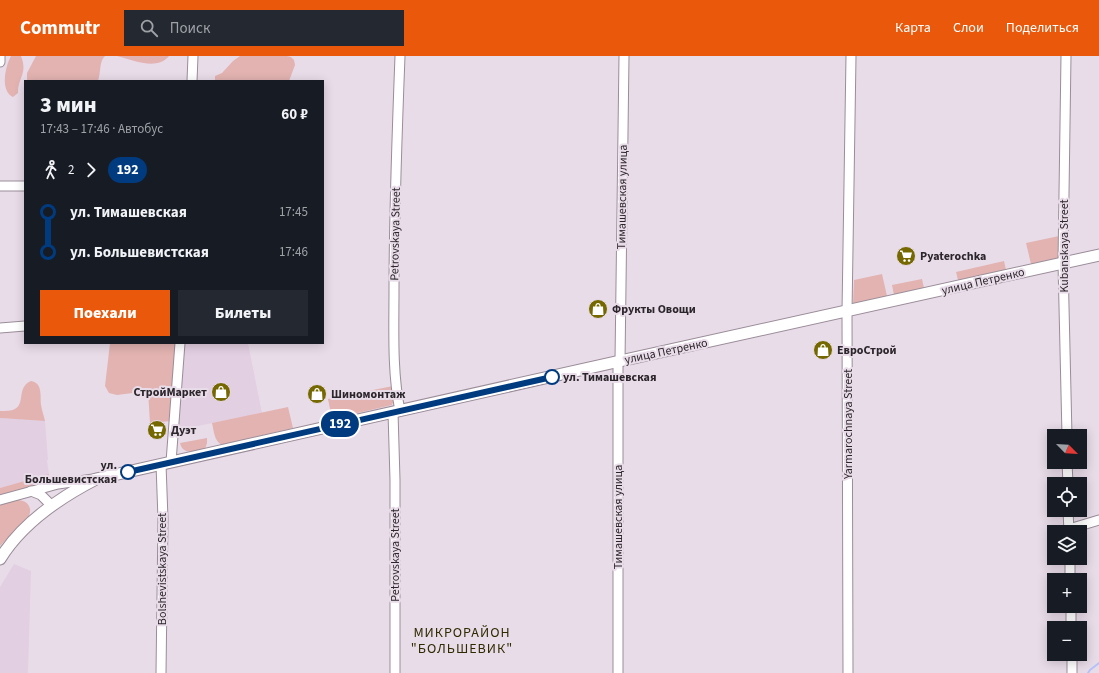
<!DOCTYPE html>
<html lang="ru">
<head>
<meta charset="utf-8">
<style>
  :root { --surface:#171b24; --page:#242831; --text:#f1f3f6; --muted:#9ea1a6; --accent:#ea580c }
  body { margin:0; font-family:"Source Sans 3",sans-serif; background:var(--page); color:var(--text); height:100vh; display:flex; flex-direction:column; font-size:15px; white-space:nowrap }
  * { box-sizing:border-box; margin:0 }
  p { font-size:13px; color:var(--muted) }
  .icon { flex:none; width:22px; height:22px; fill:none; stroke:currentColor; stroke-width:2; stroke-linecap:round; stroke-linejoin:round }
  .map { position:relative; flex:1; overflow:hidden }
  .drawer { position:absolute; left:24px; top:24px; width:300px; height:264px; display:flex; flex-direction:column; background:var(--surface); border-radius:0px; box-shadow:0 2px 10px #0003 }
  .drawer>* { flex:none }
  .badge { padding:0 8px; border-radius:13px; font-size:14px; line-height:26px }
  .needle { width:26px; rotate:114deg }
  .controls { position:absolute; left:1047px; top:373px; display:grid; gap:8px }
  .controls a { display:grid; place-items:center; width:40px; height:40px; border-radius:0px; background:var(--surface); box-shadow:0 2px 10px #0003; font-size:20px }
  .map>.badge { position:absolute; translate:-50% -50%; box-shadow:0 0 0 2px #fff }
  .legs { display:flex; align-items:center; gap:6px; height:44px; padding:0 16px; font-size:13px }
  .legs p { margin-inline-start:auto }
  .summary { display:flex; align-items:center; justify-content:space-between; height:68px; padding:0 16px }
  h1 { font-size:22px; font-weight:800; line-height:30px }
  .action { display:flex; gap:8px; margin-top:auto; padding:8px 16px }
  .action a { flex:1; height:46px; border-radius:0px; background:var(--accent); color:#fff; font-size:16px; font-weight:800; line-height:46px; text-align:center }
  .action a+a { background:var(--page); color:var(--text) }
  ul { padding:0 16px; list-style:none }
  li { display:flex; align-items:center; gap:14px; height:40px; font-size:15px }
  li i { display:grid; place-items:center; width:6px; height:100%; margin:0 5px; background:currentColor }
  li i::after { content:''; width:10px; height:10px; margin:-5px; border:3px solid; border-radius:50%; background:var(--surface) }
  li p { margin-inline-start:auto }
  li:first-child i { background:linear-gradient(#0000 50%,currentColor 0) }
  li:last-child i { background:linear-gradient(currentColor 50%,#0000 0) }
  header { display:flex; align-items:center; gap:24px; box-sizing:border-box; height:56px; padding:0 20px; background:var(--accent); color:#fff }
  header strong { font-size:19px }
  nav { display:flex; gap:22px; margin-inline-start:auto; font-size:14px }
  .search { width:280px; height:36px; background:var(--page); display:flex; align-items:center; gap:10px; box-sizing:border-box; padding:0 14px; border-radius:0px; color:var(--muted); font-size:15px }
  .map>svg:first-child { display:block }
  .built { fill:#e3cfe2 }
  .green { fill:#e2b3b1 }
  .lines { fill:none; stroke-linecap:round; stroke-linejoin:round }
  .stream { stroke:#b4c2f8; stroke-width:2 }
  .minor-casing { stroke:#9a8d99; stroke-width:11 }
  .major-casing { stroke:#9a8d99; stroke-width:13 }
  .minor { stroke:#fff; stroke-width:9 }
  .major { stroke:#fff; stroke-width:11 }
  .line-1-casing { stroke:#fff; stroke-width:9 }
  .line-1 { stroke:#003b80; stroke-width:6 }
  .stop-1-dot { fill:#fff; stroke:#003b80; stroke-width:2 }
  .labels { text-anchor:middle; stroke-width:4; stroke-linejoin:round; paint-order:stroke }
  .street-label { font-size:12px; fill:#2b262b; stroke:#e9dce9 }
  .poi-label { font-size:12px; font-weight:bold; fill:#2b262b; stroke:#e9dce9; text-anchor:start }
  .stop-label { font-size:12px; font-weight:bold; fill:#2b262b; stroke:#e9dce9; text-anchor:start }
  .quarter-label { font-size:14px; letter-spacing:1px; fill:#302a00; stroke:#e9dce9 }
</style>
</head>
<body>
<header>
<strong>Commutr</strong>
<div class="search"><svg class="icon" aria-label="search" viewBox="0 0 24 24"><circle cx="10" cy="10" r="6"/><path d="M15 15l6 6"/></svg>Поиск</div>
<nav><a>Карта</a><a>Слои</a><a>Поделиться</a></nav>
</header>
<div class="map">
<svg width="1099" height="617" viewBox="0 0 1099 617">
  <rect width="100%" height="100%" fill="#e9dce9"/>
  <g class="built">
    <path d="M185,287H248L262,357L178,374Z"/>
    <path d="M0,362L45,365L48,404H47L49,418L0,432Z"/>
    <path d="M14,508L31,515L28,617H0V531Z"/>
  </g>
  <g class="green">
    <path d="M11,0H21C28,18 18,21 18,37L13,41C0,35 5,11 11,0Z"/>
    <path d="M36,0H105C99,5 101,17 98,25H27V17Z"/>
    <path d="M117,0H169C157,15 133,4 117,0Z"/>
    <path d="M240,0H287L291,1L294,4L295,9L289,25H215V20L222,17L233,5Z"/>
    <path d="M1059,180V202L1031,208L1026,187Z"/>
    <path d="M1004,205L1006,214L958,224L956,216Z"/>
    <path d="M882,218L887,240L853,248L854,224Z"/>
    <path d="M922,223L924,232L894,239L892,229Z"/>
    <path d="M110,287H177L171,365L150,367L148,335L117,339L109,337L105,330Z"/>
    <path d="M31,325C43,327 40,340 41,349C42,355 44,360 45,365L0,362V355C33,357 12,333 31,325Z"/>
    <path d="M393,330L394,344L392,349L332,363L328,343Z"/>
    <path d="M288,351L293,372L222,389C214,385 214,375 212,367Z"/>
    <path d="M207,382V387L205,393C196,395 183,400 180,387Z"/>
    <path d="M49,418L48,426L0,440V432Z"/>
    <path d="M15,444C26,443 33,450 29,460L0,490V448Z"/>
  </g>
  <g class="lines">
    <path class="stream" d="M1088,617L1090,614L1099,607"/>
    <g class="minor-casing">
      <g id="minor">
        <path d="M400,0C397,78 394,156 394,234C394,274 392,315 400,355"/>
        <path d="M1066,0L1063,207L1067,380"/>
        <path d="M0,6V0"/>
        <path d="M192,25L193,0"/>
        <path d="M0,130H25"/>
        <path d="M0,272L25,270"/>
        <path d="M620,305L624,0"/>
        <path d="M393,356L395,424V617"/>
        <path d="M171,406L180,287"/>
        <path d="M1067,406L1068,428"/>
        <path d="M161,408L163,463L161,617"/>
        <path d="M31,435L41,439L52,450"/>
        <path d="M0,444L58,428L93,423"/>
        <path d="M1068,454L1069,476"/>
        <path d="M1069,473L1099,464"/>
        <path d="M1070,502V524"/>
        <path d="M1071,550V572"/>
        <path d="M1072,598V617"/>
        <path d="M618,617V306"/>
        <path d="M848,617L847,256L851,0"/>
      </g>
    </g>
    <g class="major-casing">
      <path id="major" d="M0,503C22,467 59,442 96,423L620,305L1099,199"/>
    </g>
    <use href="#minor" class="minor"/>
    <use href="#major" class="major"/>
  </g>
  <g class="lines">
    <g class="line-1-casing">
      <path id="line-1" d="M128,416L552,321"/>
    </g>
    <use href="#line-1" class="line-1"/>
  </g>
  <defs>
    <g id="supermarket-disc" transform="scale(1)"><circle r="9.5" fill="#756800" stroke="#e9dce9"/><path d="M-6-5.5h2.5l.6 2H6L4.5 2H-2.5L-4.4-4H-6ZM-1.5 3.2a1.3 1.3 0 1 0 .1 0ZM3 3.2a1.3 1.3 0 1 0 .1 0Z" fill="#fff"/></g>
    <g id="shop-disc" transform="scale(1)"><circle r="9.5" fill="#756800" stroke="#e9dce9"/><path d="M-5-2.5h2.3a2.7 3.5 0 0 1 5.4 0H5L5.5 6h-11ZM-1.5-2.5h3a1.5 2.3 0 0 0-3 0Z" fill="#fff"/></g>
  </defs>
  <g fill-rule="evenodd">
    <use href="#supermarket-disc" x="906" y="200"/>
    <use href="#shop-disc" x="598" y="253"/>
    <use href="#shop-disc" x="823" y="294"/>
    <use href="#shop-disc" x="221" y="336"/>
    <use href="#shop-disc" x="317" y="338"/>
    <use href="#supermarket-disc" x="157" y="374"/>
  </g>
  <g class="stop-1-dot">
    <circle cx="552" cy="321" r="7"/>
    <circle cx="128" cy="416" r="7"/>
  </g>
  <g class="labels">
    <g class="street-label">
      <text transform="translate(622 141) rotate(-89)" y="4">Тимашевская улица</text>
      <text transform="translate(395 178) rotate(-89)" y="4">Petrovskaya Street</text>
      <text transform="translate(1064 190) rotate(-90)" y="4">Kubanskaya Street</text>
      <text transform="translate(983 225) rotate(-13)" y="4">улица Петренко</text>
      <text transform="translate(666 295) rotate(-12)" y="4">улица Петренко</text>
      <text transform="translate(848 368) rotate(-90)" y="4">Yarmarochnaya Street</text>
      <text transform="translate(618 461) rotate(-90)" y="4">Тимашевская улица</text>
      <text transform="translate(395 499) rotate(-90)" y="4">Petrovskaya Street</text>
      <text transform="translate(162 513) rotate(-90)" y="4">Bolshevistskaya Street</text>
    </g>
    <g class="poi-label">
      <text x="920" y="204">Pyaterochka</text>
      <text x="612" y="257">Фрукты Овощи</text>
      <text x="837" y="298">ЕвроСтрой</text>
      <text x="207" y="340" text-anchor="end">СтройМаркет</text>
      <text x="331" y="342">Шиномонтаж</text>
      <text x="171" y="378">Дуэт</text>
    </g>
    <g class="stop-label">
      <text x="563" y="325">ул. Тимашевская</text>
      <text x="117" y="413" text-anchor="end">ул.<tspan x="117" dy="14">Большевистская</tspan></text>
    </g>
    <g class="quarter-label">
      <text x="462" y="581">МИКРОРАЙОН<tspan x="462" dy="16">"БОЛЬШЕВИК"</tspan></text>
    </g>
  </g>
</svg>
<div class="controls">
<a><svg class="needle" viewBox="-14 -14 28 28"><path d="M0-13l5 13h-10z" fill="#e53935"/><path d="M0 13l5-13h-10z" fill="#9ea1a6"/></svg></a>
<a><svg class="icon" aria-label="locate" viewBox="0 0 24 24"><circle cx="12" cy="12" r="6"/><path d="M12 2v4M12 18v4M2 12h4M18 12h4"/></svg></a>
<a><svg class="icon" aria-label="layers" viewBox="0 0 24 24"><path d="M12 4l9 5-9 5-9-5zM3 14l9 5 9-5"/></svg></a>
<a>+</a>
<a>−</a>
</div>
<b class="badge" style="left:340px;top:368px;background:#003b80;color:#fff">192</b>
<section class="drawer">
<div class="summary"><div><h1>3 мин</h1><p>17:43 – 17:46 · Автобус</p></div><b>60 ₽</b></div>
<div class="legs"><svg class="icon" aria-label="walk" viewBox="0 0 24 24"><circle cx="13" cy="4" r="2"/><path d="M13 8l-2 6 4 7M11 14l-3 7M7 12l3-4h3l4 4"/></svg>2<svg class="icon" aria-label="forward" viewBox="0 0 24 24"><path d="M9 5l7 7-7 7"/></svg><b class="badge" style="background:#003b80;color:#fff">192</b></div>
<ul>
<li><i style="color:#003b80"></i><b>ул. Тимашевская</b><p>17:45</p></li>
<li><i style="color:#003b80"></i><b>ул. Большевистская</b><p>17:46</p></li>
</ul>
<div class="action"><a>Поехали</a><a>Билеты</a></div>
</section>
</div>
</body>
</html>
